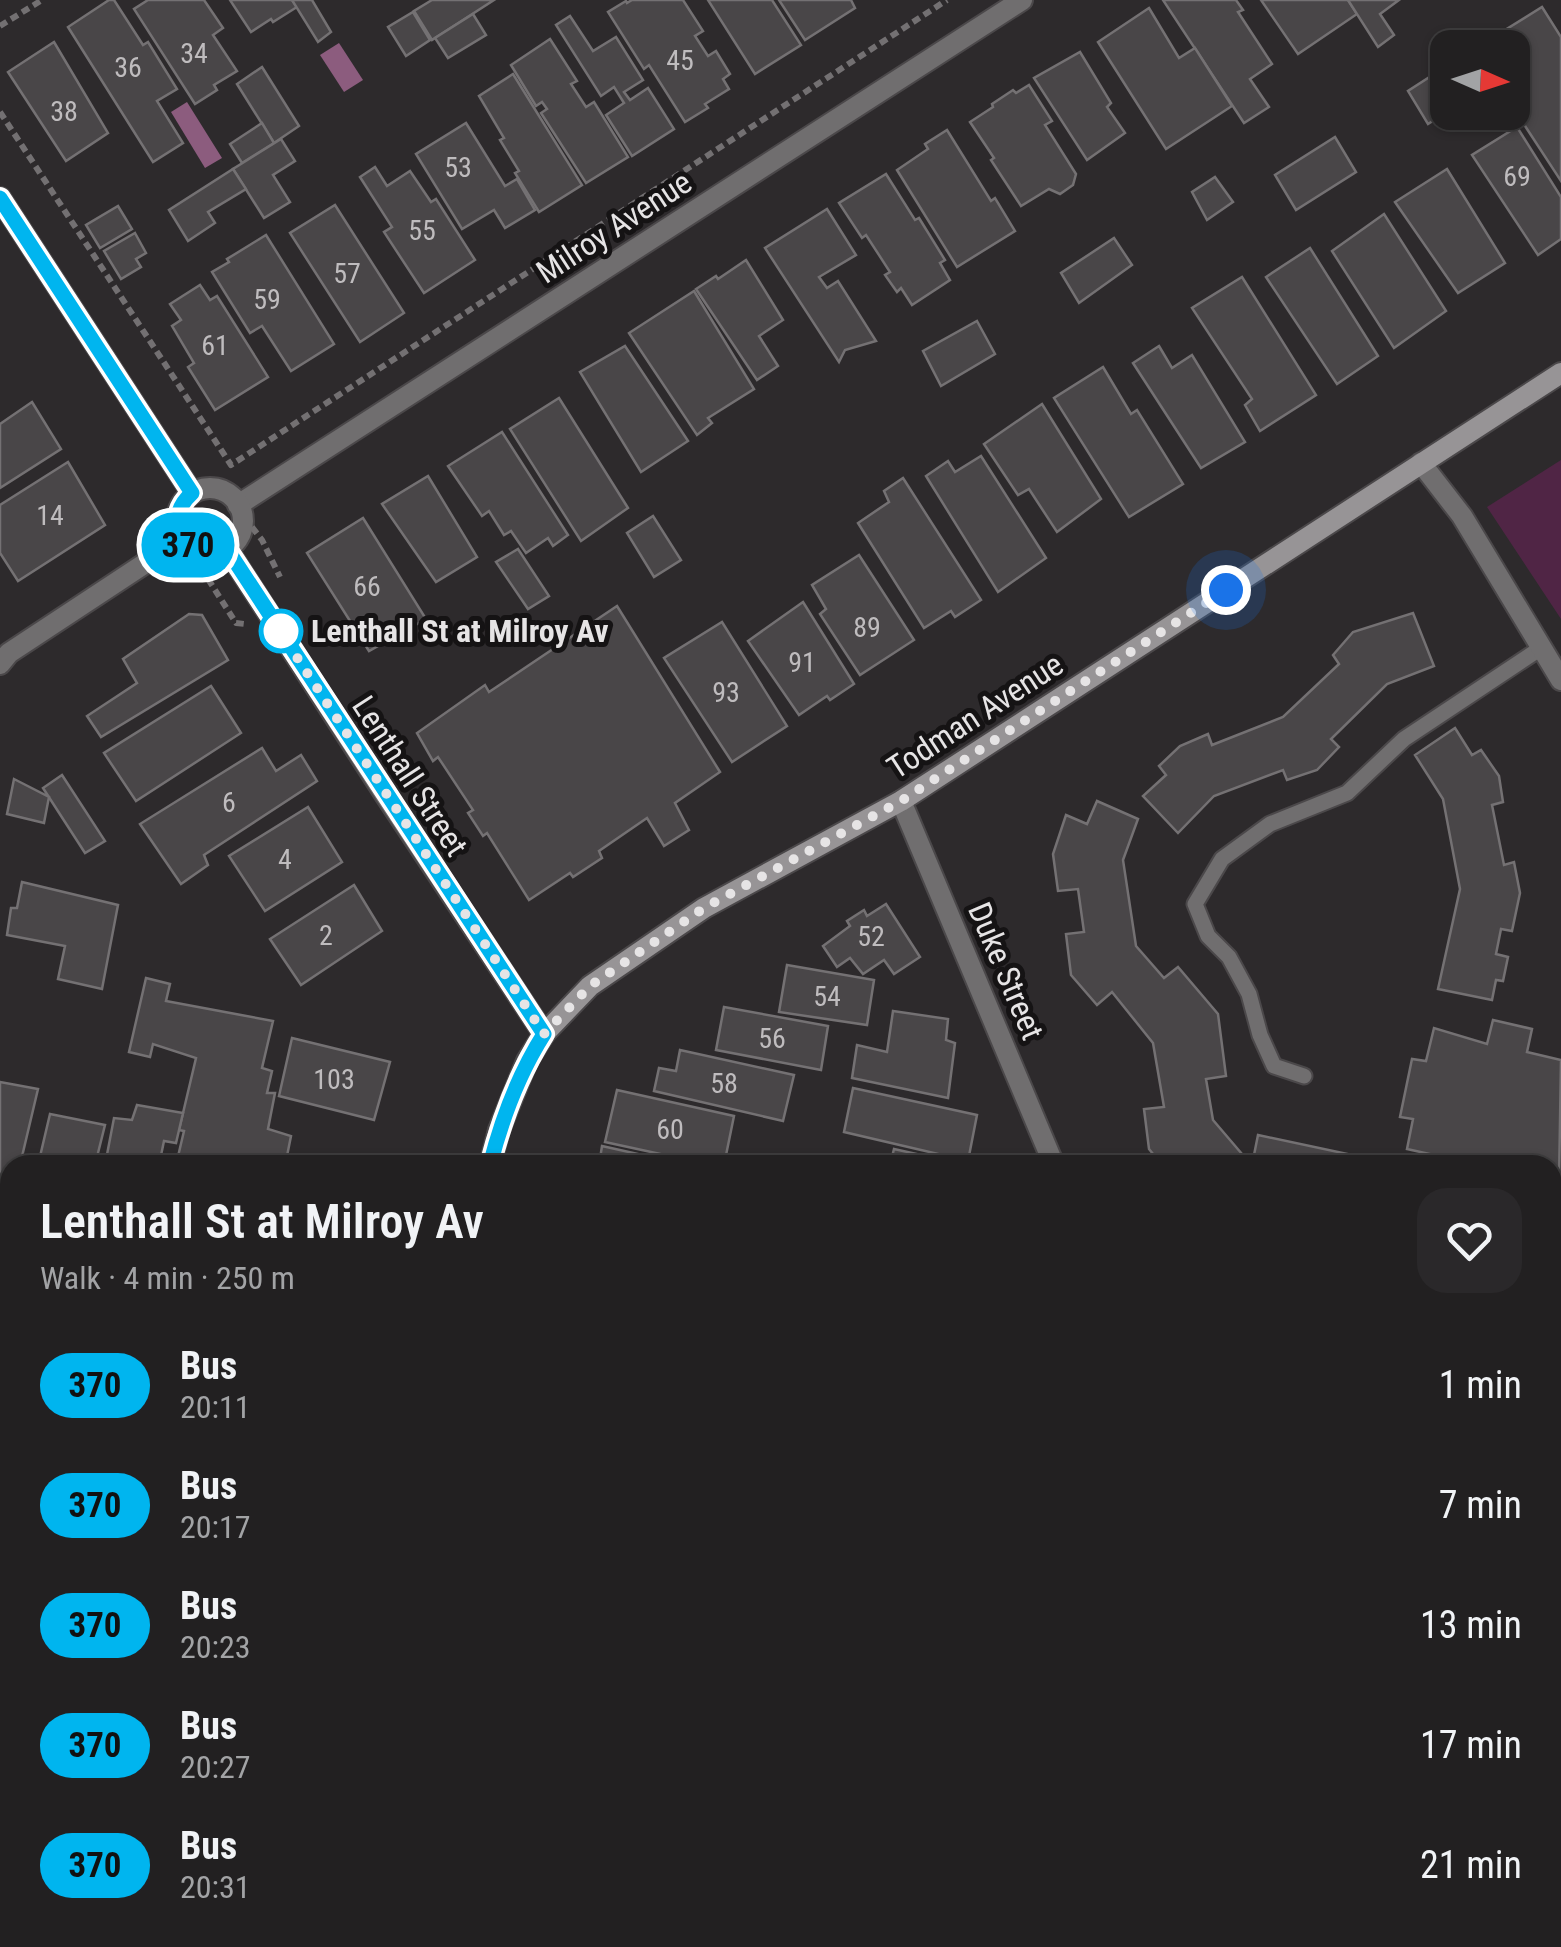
<!DOCTYPE html>
<html lang="en">
<head>
<meta charset="utf-8">
<style>
  :root { --surface:#222021; --page:#2a282a; --text:#f1f3f6; --muted:#a2a3a5; --line:#3f3e3f }
  body { margin:0; font-family:"Roboto Condensed",sans-serif; background:var(--page); color:var(--text); height:100vh; display:flex; flex-direction:column; font-size:38px; white-space:nowrap }
  * { box-sizing:border-box; margin:0 }
  p { font-size:32px; color:var(--muted) }
  .icon { flex:none; width:55px; height:55px; fill:none; stroke:currentColor; stroke-width:2; stroke-linecap:round; stroke-linejoin:round }
  .map { position:relative; flex:1; overflow:hidden }
  .details { position:absolute; left:0px; top:1155px; width:1562px; height:792px; display:flex; flex-direction:column; background:var(--surface); border-radius:30px 30px 0 0; box-shadow:0 2px 8px #0004,0 0 0 2px var(--line) }
  .details>* { flex:none }
  .badge { padding:0 20px; border-radius:32px; font-size:35px; line-height:65px }
  .needle { width:65px; rotate:93deg }
  .fabs { position:absolute; left:1430px; top:30px; display:grid; gap:20px }
  .fabs a { display:grid; place-items:center; width:100px; height:100px; border-radius:20px; background:var(--surface); box-shadow:0 2px 8px #0004,0 0 0 2px var(--line); font-size:50px }
  .you { position:absolute; width:50px; height:50px; margin:-25px; border:8px solid #fff; border-radius:50%; background:#1a73e8; box-shadow:0 0 0 15px #1a73e833 }
  .map>.badge { position:absolute; translate:-50% -50%; box-shadow:0 0 0 5px #fff }
  .round { display:grid; place-items:center; flex:none; width:105px; height:105px; border-radius:30px; background:var(--page) }
  .overview { display:flex; align-items:center; justify-content:space-between; height:170px; padding:0 40px }
  h1 { font-size:48px; font-weight:600; line-height:75px }
  ul { padding:0; list-style:none }
  li { display:flex; align-items:center; gap:30px; height:120px; padding:0 40px }
  li div { flex:1 }
  li b { display:block; font-size:38px }
  li em { font-style:normal }
  li .badge { min-width:110px; font-weight:700; text-align:center }
  .map>svg:first-child { display:block }
  .green { fill:#502545 }
  .water { fill:#8c5c7e }
  .building { fill:#494648; stroke:#747173; stroke-width:2.5 }
  .lines { fill:none; stroke-linecap:round; stroke-linejoin:round }
  .service-casing { stroke:#4b484a; stroke-width:19 }
  .minor-casing { stroke:#4b484a; stroke-width:24 }
  .tertiary-casing { stroke:#4b484a; stroke-width:24 }
  .secondary-casing { stroke:#4b484a; stroke-width:24 }
  .path { stroke:#737072; stroke-width:6; stroke-dasharray:8 5; stroke-linecap:butt }
  .service { stroke:#706e6f; stroke-width:15 }
  .minor { stroke:#706e6f; stroke-width:20 }
  .tertiary { stroke:#706e6f; stroke-width:20 }
  .secondary { stroke:#979496; stroke-width:20 }
  .line-casing { stroke:#fff; stroke-width:22 }
  .line { stroke:#00b5ef; stroke-width:15 }
  .walk { stroke:#e6e4e5; stroke-width:10; stroke-dasharray:0 18 }
  .stop-dot { fill:#fff; stroke:#00b5ef; stroke-width:5 }
  .labels { text-anchor:middle; stroke-width:10; stroke-linejoin:round; paint-order:stroke }
  .number-label { font-size:28px; fill:#bfbcbe }
  .street-label { font-size:32px; fill:#e6e4e5; stroke:#151314 }
  .stop-label { font-size:32px; font-weight:bold; fill:#e6e4e5; stroke:#151314; text-anchor:start }
</style>
</head>
<body>
<div class="map">
<svg width="1561" height="1947" viewBox="0 0 1561 1947">
  <rect width="100%" height="100%" fill="#2d2a2c"/>
  <g class="green">
    <path d="M1561,460V619L1487,507Z"/>
    <path d="M1553,1282L1561,1284V1552L1552,1550Z"/>
  </g>
  <g class="water">
    <path d="M339,43L363,80L344,92L320,55Z"/>
    <path d="M187,102L222,158L205,168L171,112Z"/>
  </g>
  <g class="building">
    <path d="M109,0H114L143,45L148,42L177,89L157,101L183,143L153,162L68,27Z"/>
    <path d="M148,0H204L223,28L213,35L237,71L214,85L217,90L195,104L134,9Z"/>
    <path d="M230,0H292L297,7L273,22L271,19L251,32Z"/>
    <path d="M292,0H312L331,32L318,42Z"/>
    <path d="M432,0H494L432,40L414,11Z"/>
    <path d="M632,0H683L703,31L695,36L708,56L716,51L730,74L723,79L729,89L705,104L708,108L685,122L649,65L644,69L608,12L626,1L627,3Z"/>
    <path d="M708,0H772L801,45L755,74Z"/>
    <path d="M779,0H851L855,8L805,40Z"/>
    <path d="M1163,0H1236L1243,10L1238,12L1272,64L1250,79L1269,107L1244,123Z"/>
    <path d="M1261,0H1348L1357,14L1298,54Z"/>
    <path d="M1348,0H1399L1380,14L1394,35L1378,47Z"/>
    <path d="M1542,7L1561,37V181L1512,106V48H1476Z"/>
    <path d="M1149,8L1179,58L1195,48L1232,106L1166,149L1098,42Z"/>
    <path d="M413,12L430,40L406,56L388,27Z"/>
    <path d="M473,14L486,35L448,58L435,38Z"/>
    <path d="M570,16L593,51L616,37L643,80L624,92L630,100L648,88L674,129L632,156L606,115L624,103L614,87L601,96L556,25Z"/>
    <path d="M550,39L577,81L571,84L586,107L594,102L628,157L586,183L541,113L547,109L542,102L536,106L511,65Z"/>
    <path d="M54,42L108,133L66,161L8,72Z"/>
    <path d="M1080,52L1111,103L1107,107L1125,133L1087,160L1034,78Z"/>
    <path d="M262,67L299,126L274,143L237,84Z"/>
    <path d="M1442,69L1448,77V111L1428,124L1408,91Z"/>
    <path d="M513,74L582,185L539,212L515,173L519,171L500,140L504,138L479,96Z"/>
    <path d="M1029,85L1052,121L1045,125L1076,174L1073,185L1060,194L1049,189L1021,206L991,160L994,158L970,122L993,107L992,104L1013,90L1016,93Z"/>
    <path d="M262,123L274,143L242,163L230,144Z"/>
    <path d="M466,123L505,186L517,179L535,210L505,228L494,210L462,229L416,154Z"/>
    <path d="M1517,127L1561,197V239L1538,255L1472,155Z"/>
    <path d="M947,130L991,201L995,198L1015,231L957,267L897,170L928,149L925,144Z"/>
    <path d="M1335,137L1356,172L1296,210L1275,175Z"/>
    <path d="M281,139L295,161L273,175L290,202L264,218L233,169Z"/>
    <path d="M375,167L387,186L410,171L431,202L436,199L475,260L424,293L384,232L392,227L360,177Z"/>
    <path d="M233,169L246,189L208,212L215,223L188,241L169,210Z"/>
    <path d="M1447,169L1505,263L1458,293L1395,202Z"/>
    <path d="M886,174L915,220L919,218L945,260L940,263L950,280L912,305L901,288L897,292L885,275L890,272L866,235L862,238L839,203Z"/>
    <path d="M1215,177L1233,202L1207,220L1192,192Z"/>
    <path d="M335,205L404,313L360,342L290,233Z"/>
    <path d="M118,206L132,229L100,248L86,225Z"/>
    <path d="M827,209L856,255L819,277L827,288L838,281L876,341L845,350L839,362L765,248Z"/>
    <path d="M1384,214L1446,311L1394,348L1332,251Z"/>
    <path d="M135,233L146,253L136,259L141,267L121,279L104,251Z"/>
    <path d="M266,235L334,344L291,371L262,326L250,333L212,272L229,262L227,259Z"/>
    <path d="M1114,238L1132,265L1079,303L1061,273Z"/>
    <path d="M1310,248L1378,356L1337,384L1266,277Z"/>
    <path d="M746,260L783,320L759,336L778,366L757,380L696,289L716,276L718,279Z"/>
    <path d="M1242,277L1316,395L1260,431L1245,405L1252,399L1192,308Z"/>
    <path d="M200,285L210,300L217,296L268,377L215,410L188,367L194,363L172,326L181,320L170,304Z"/>
    <path d="M694,291L754,389L708,418L712,423L697,435L629,333Z"/>
    <path d="M977,321L995,354L941,386L923,351Z"/>
    <path d="M625,346L688,441L641,472L580,372Z"/>
    <path d="M1159,346L1172,368L1192,355L1245,442L1201,468L1133,363Z"/>
    <path d="M1103,367L1131,414L1137,410L1183,484L1129,517L1054,398Z"/>
    <path d="M559,398L628,508L581,541L510,429Z"/>
    <path d="M32,402L61,449L0,488V424Z"/>
    <path d="M1042,404L1101,499L1057,532L1029,489L1018,495L984,444Z"/>
    <path d="M502,432L568,535L553,546L548,538L526,553L511,531L504,535L489,511L482,516L448,466Z"/>
    <path d="M981,456L1046,558L998,592L926,476L948,461L955,472Z"/>
    <path d="M68,462L105,525L18,581L0,553V505Z"/>
    <path d="M428,476L477,557L436,582L382,504Z"/>
    <path d="M903,478L981,600L955,617L951,611L924,628L858,523L889,502L884,491Z"/>
    <path d="M653,516L681,560L654,577L627,533Z"/>
    <path d="M363,518L426,619L369,651L307,553Z"/>
    <path d="M518,549L549,596L528,609L496,562Z"/>
    <path d="M859,555L914,640L860,675L820,614L826,609L812,585Z"/>
    <path d="M803,602L854,684L830,700L827,696L799,715L748,641Z"/>
    <path d="M617,606L720,772L675,803L689,830L664,846L647,818L599,851L602,858L573,877L570,873L529,900L487,833L483,836L468,813L473,810L438,757L433,761L417,733L485,685L489,692Z"/>
    <path d="M1413,613L1434,666L1387,684L1331,739L1339,747L1317,770L1287,780L1283,770L1214,796L1178,833L1143,796L1166,775L1159,766L1180,746L1208,734L1212,745L1283,717L1339,664L1333,655L1353,632Z"/>
    <path d="M189,614L202,615L228,660L101,737L87,716L137,683L123,659Z"/>
    <path d="M722,622L787,726L732,762L664,658Z"/>
    <path d="M211,686L241,733L136,801L104,753Z"/>
    <path d="M1455,728L1472,755L1481,750L1499,776L1503,802L1492,805L1504,865L1514,862L1520,893L1512,931L1501,929L1496,954L1508,957L1503,981L1496,980L1492,1000L1438,989L1460,889L1443,799L1415,755Z"/>
    <path d="M262,748L276,771L301,755L317,781L204,855L208,865L181,884L140,824Z"/>
    <path d="M62,775L105,841L85,853L43,788Z"/>
    <path d="M14,779L49,797L44,823L7,814Z"/>
    <path d="M1097,801L1138,819L1123,860L1136,946L1164,978L1178,967L1218,1014L1226,1076L1206,1079L1213,1120L1242,1154L1227,1165H1162L1149,1149L1144,1109L1164,1107L1153,1043L1112,992L1097,1005L1071,975L1066,934L1084,932L1078,889L1058,891L1053,854L1066,815L1087,824Z"/>
    <path d="M308,807L342,862L265,911L229,856Z"/>
    <path d="M22,882L118,905L102,989L58,979L65,946L7,935L11,908H17Z"/>
    <path d="M354,885L382,931L301,985L270,939Z"/>
    <path d="M886,904L920,957L894,974L884,960L863,974L850,958L837,967L823,946L850,926L847,921L864,910L867,916Z"/>
    <path d="M787,965L874,980L867,1025L779,1012Z"/>
    <path d="M146,978L170,984L166,1001L273,1021L262,1068L272,1071L267,1093H275L268,1129L291,1136L286,1161L266,1156L264,1165H176L184,1131L179,1130L196,1058L153,1044L150,1057L129,1052Z"/>
    <path d="M724,1007L828,1026L821,1070L716,1050Z"/>
    <path d="M893,1011L948,1019L946,1040L955,1043L948,1098L852,1078L857,1045L887,1052Z"/>
    <path d="M1493,1020L1532,1029L1527,1052L1561,1060L1559,1183L1552,1182V1165H1461V1161L1407,1149L1413,1119L1400,1117L1412,1059L1426,1061L1434,1028L1487,1044Z"/>
    <path d="M292,1038L390,1062L374,1120L279,1096Z"/>
    <path d="M680,1050L794,1075L783,1121L654,1091L659,1068L676,1071Z"/>
    <path d="M0,1082L38,1089L20,1165H10V1193L0,1191Z"/>
    <path d="M853,1088L977,1115L968,1161L844,1132Z"/>
    <path d="M617,1090L734,1116L724,1165H711L605,1142Z"/>
    <path d="M137,1105L183,1113L176,1143L164,1141L159,1165H105L114,1118L132,1120Z"/>
    <path d="M50,1114L105,1125L95,1165H38Z"/>
    <path d="M1258,1135L1399,1165H1252Z"/>
    <path d="M602,1146L687,1165H599Z"/>
    <path d="M894,1149L966,1165H890Z"/>
    <path d="M10,1351V1456L0,1454V1407Z"/>
    <path d="M0,1623L10,1625V1673L0,1717Z"/>
    <path d="M1552,1679L1561,1681V1763L1557,1781L1552,1780Z"/>
    <path d="M10,1721V1781L0,1779V1767Z"/>
    <path d="M0,1918L10,1922V1938H26L25,1947H0Z"/>
    <path d="M48,1938H82L80,1947H61L46,1944Z"/>
    <path d="M107,1938H156L201,1947H104Z"/>
    <path d="M762,1938H845L843,1947H778L779,1941Z"/>
    <path d="M993,1938H1042L1087,1947H991Z"/>
    <path d="M1057,1938H1126L1124,1947H1099Z"/>
    <path d="M1373,1938H1399L1438,1947H1371Z"/>
  </g>
  <g class="lines">
    <g class="service-casing">
      <path id="service" d="M1304,1076L1274,1066L1260,1035L1249,994L1229,957L1208,936L1195,904L1222,859L1270,824L1347,793L1404,739L1541,648"/>
    </g>
    <g class="minor-casing">
      <g id="minor">
        <path d="M1421,463L1462,516L1561,680"/>
        <path d="M238,505L1022,0"/>
        <path d="M0,664L9,653L182,539"/>
        <path d="M0,1260L10,1262"/>
        <path d="M435,1938L479,1947"/>
      </g>
    </g>
    <g class="tertiary-casing">
      <g id="tertiary">
        <path d="M0,198L192,493"/>
        <circle cx="210" cy="521" r="33"/>
        <path d="M227,549L386,796L544,1034"/>
        <path d="M901,801L1054,1165"/>
        <path d="M1552,1598L1561,1600"/>
        <path d="M0,1845L10,1847"/>
        <path d="M924,1947L926,1938"/>
      </g>
    </g>
    <g class="secondary-casing">
      <g id="secondary">
        <path d="M490,1165L499,1130L527,1061L544,1034L590,986L704,908L901,801L1561,373"/>
        <path d="M289,1938L296,1947"/>
        <path d="M361,1947L368,1938"/>
      </g>
    </g>
    <g class="path">
      <path d="M0,26L42,0"/>
      <path d="M0,112L231,465L947,0"/>
      <path d="M252,527L262,540L280,577"/>
      <path d="M194,557L236,623L245,624"/>
      <path d="M1552,1421L1561,1411"/>
      <path d="M1552,1502L1561,1490"/>
    </g>
    <use href="#service" class="service"/>
    <use href="#minor" class="minor"/>
    <use href="#tertiary" class="tertiary"/>
    <use href="#secondary" class="secondary"/>
  </g>
  <g class="lines">
    <g class="line-casing">
      <path id="line" d="M0,198L192,493C159,522 187,567 227,549L544,1034C518,1075 502,1118 490,1165"/>
    </g>
    <use href="#line" class="line"/>
    <path class="walk" d="M281,631L279,630L544,1034L590,986L704,908L901,801L1226,590"/>
  </g>
  <circle class="stop-dot" cx="281" cy="631" r="20"/>
  <g class="labels">
    <g class="number-label">
      <text x="194" y="63">34</text>
      <text x="680" y="70">45</text>
      <text x="128" y="77">36</text>
      <text x="64" y="121">38</text>
      <text x="458" y="177">53</text>
      <text x="1517" y="186">69</text>
      <text x="422" y="240">55</text>
      <text x="347" y="283">57</text>
      <text x="267" y="309">59</text>
      <text x="215" y="355">61</text>
      <text x="50" y="525">14</text>
      <text x="367" y="596">66</text>
      <text x="867" y="637">89</text>
      <text x="802" y="672">91</text>
      <text x="726" y="702">93</text>
      <text x="229" y="812">6</text>
      <text x="285" y="869">4</text>
      <text x="326" y="945">2</text>
      <text x="871" y="946">52</text>
      <text x="827" y="1006">54</text>
      <text x="772" y="1048">56</text>
      <text x="334" y="1089">103</text>
      <text x="724" y="1093">58</text>
      <text x="670" y="1139">60</text>
    </g>
    <g class="street-label">
      <text transform="translate(614 227) rotate(-33)" y="11">Milroy Avenue</text>
      <text transform="translate(975 716) rotate(-33)" y="11">Todman Avenue</text>
      <text transform="translate(410 776) rotate(57)" y="11">Lenthall Street</text>
      <text transform="translate(1006 971) rotate(67)" y="11">Duke Street</text>
    </g>
    <g class="stop-label">
      <text x="311" y="642">Lenthall St at Milroy Av</text>
    </g>
  </g>
</svg>
<div class="fabs">
<a><svg class="needle" viewBox="-14 -14 28 28"><path d="M0-13l5 13h-10z" fill="#e53935"/><path d="M0 13l5-13h-10z" fill="#a2a3a5"/></svg></a>
</div>
<div class="you" style="left:1226px;top:590px"></div>
<b class="badge" style="left:188px;top:545px;background:#00b5ef;color:#111">370</b>
<section class="details">
<div class="overview"><div><h1>Lenthall St at Milroy Av</h1><p>Walk · 4 min · 250 m</p></div><a class="round"><svg class="icon" aria-label="heart" viewBox="0 0 24 24"><path d="M12 20l-8-8c-3-5 5-10 8-4 3-6 11-1 8 4z"/></svg></a></div>
<ul>
<li><span class="badge" style="background:#00b5ef;color:#111">370</span><div><b>Bus</b><p>20:11</p></div><em>1 min</em></li>
<li><span class="badge" style="background:#00b5ef;color:#111">370</span><div><b>Bus</b><p>20:17</p></div><em>7 min</em></li>
<li><span class="badge" style="background:#00b5ef;color:#111">370</span><div><b>Bus</b><p>20:23</p></div><em>13 min</em></li>
<li><span class="badge" style="background:#00b5ef;color:#111">370</span><div><b>Bus</b><p>20:27</p></div><em>17 min</em></li>
<li><span class="badge" style="background:#00b5ef;color:#111">370</span><div><b>Bus</b><p>20:31</p></div><em>21 min</em></li>
</ul>
</section>
</div>
</body>
</html>
